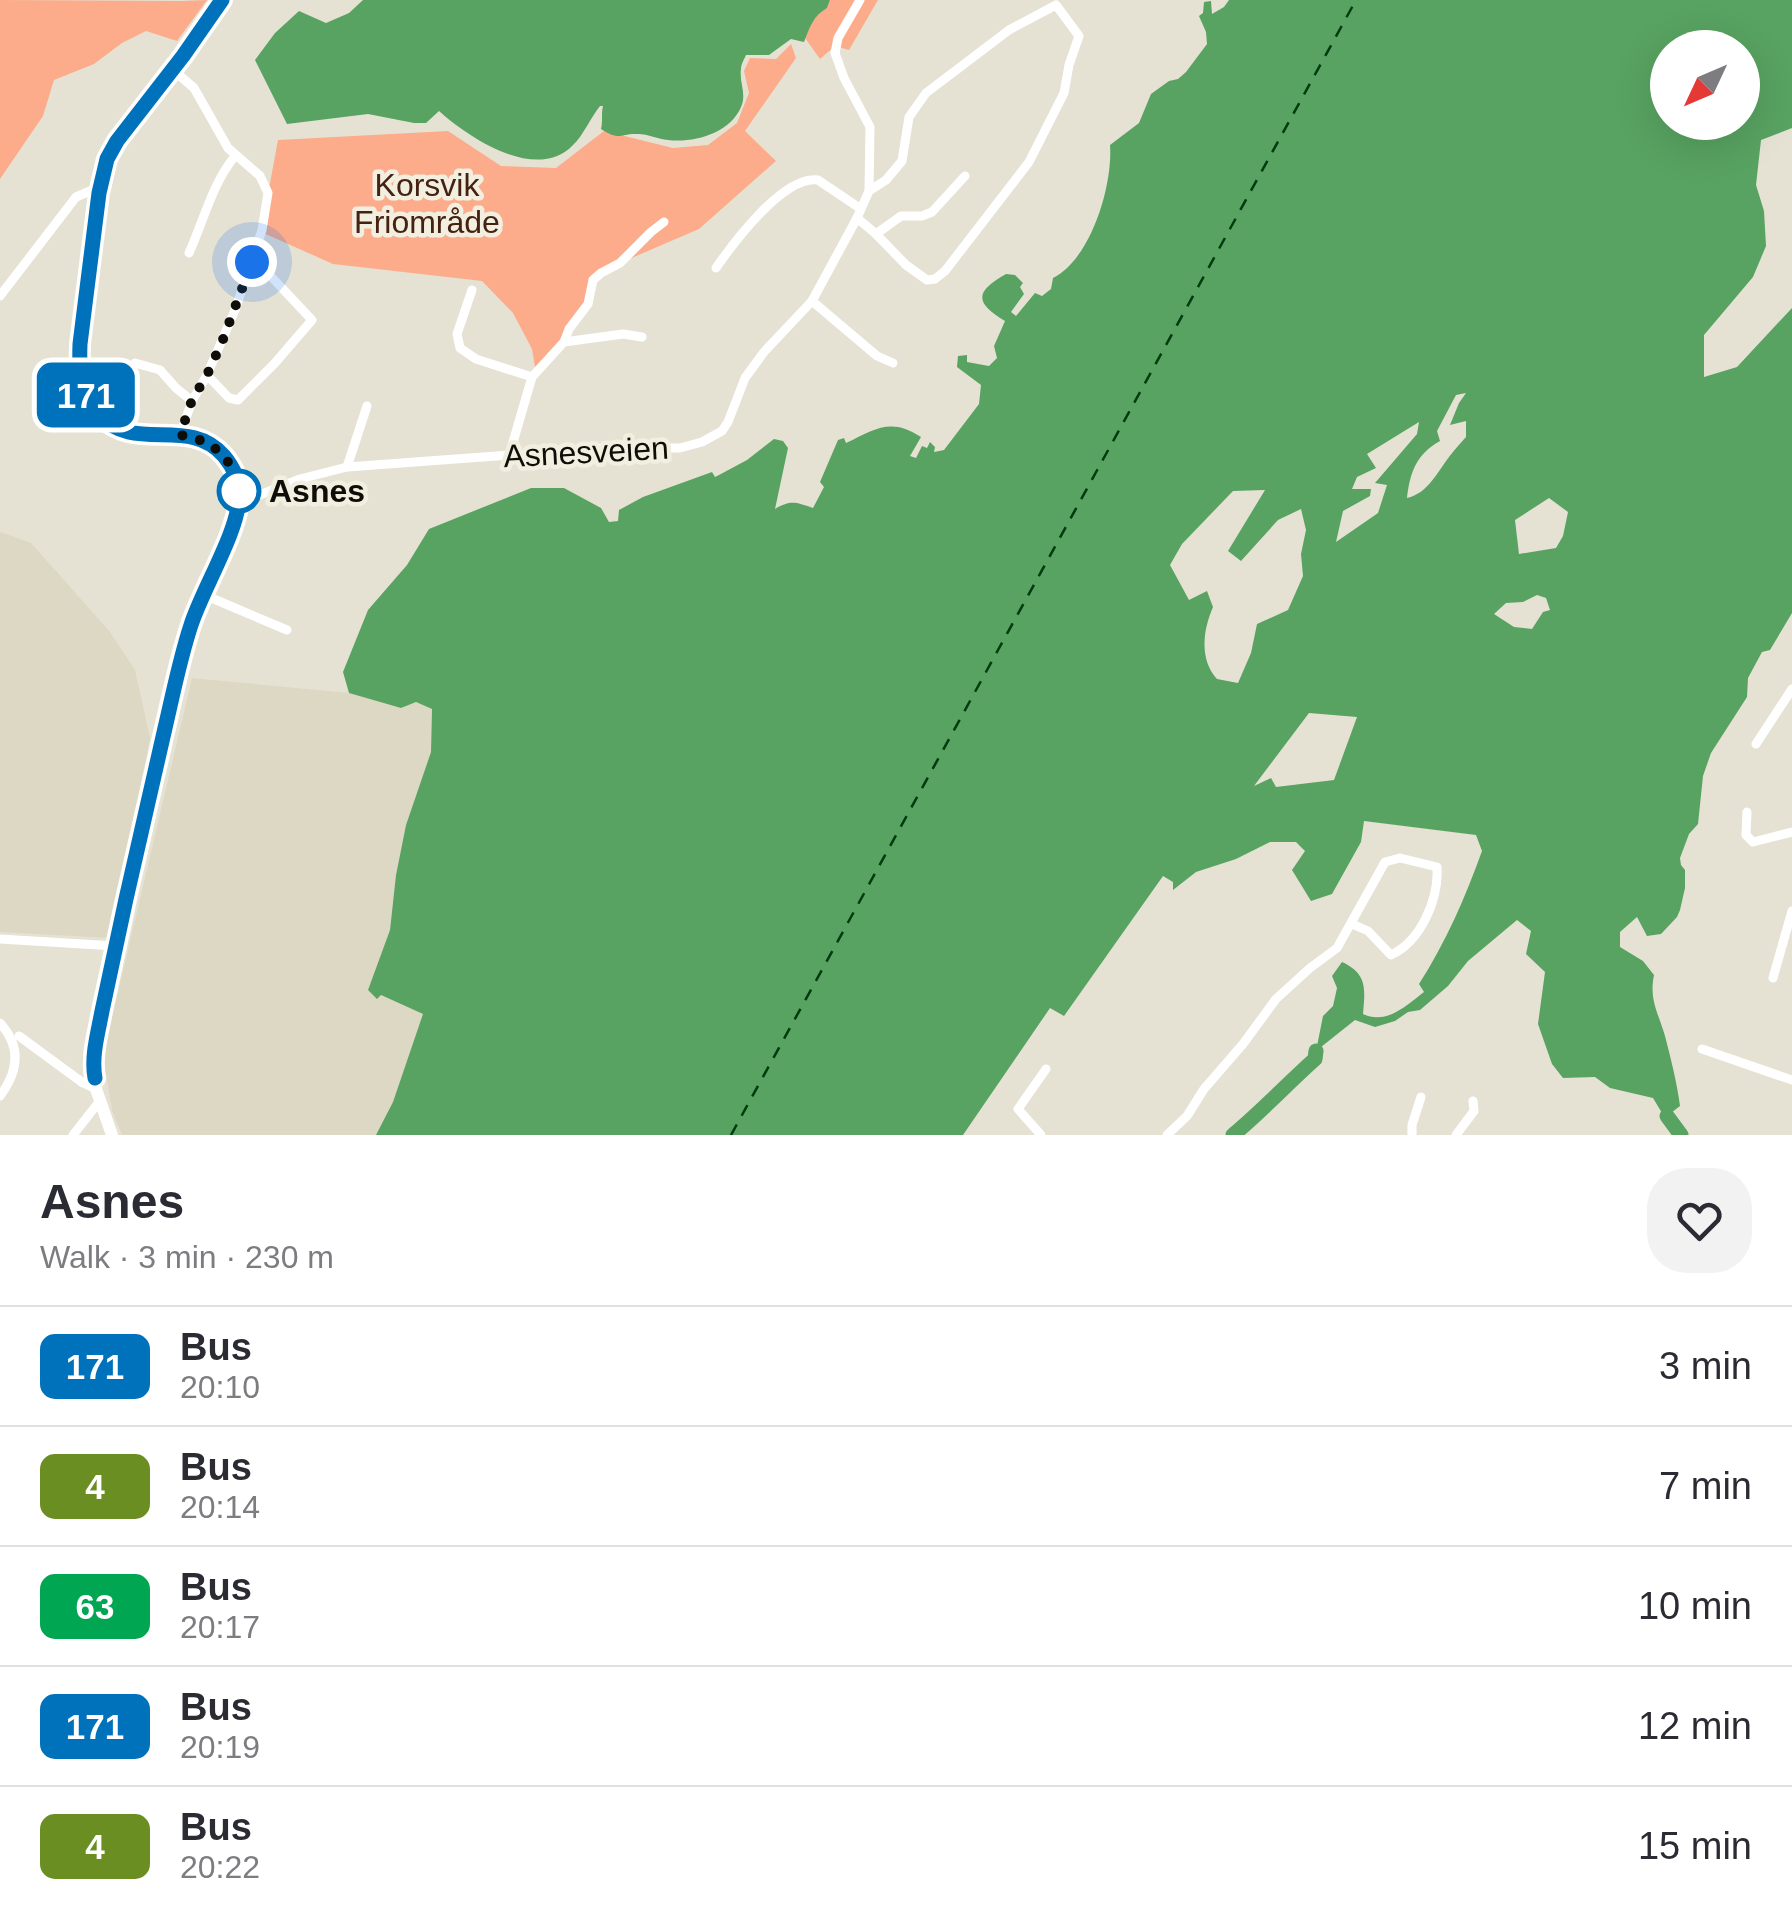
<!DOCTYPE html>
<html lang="en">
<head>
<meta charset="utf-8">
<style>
  :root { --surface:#fff; --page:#f2f2f3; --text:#2b2b33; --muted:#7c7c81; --line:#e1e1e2 }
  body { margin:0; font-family:Helvetica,sans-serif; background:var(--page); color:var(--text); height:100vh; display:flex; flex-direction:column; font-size:38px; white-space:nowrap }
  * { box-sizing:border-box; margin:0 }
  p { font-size:32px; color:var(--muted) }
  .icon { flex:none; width:55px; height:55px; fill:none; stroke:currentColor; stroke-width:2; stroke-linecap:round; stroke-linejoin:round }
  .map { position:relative; height:1135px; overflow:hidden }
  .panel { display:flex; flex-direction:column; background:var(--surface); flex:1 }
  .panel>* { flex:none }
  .badge { padding:0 20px; border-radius:15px; font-size:35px; line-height:65px }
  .needle { width:65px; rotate:226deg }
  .tools { position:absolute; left:1650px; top:30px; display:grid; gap:20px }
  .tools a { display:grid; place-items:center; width:110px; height:110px; border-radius:50%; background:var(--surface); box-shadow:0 10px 40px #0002; font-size:50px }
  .you { position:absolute; width:50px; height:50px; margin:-25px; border:8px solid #fff; border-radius:50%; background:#1a73e8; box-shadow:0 0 0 15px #1a73e833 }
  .map>.badge { position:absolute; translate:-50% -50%; box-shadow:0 0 0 5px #fff }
  .round { display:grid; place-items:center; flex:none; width:105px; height:105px; border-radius:40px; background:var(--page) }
  .overview { display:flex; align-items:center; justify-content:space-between; height:170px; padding:0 40px }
  h1 { font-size:48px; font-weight:800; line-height:75px }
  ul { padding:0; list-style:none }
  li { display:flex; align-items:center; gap:30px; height:120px; padding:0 40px; border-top:2px solid var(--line) }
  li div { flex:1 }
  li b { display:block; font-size:38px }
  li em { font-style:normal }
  li .badge { min-width:110px; font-weight:700; text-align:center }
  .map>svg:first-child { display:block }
  .built { fill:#ddd8c3 }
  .green { fill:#fcac8a }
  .water { fill:#58a361; fill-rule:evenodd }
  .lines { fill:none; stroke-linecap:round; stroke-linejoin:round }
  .river { stroke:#58a361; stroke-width:15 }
  .ferry { stroke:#013b0f; stroke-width:2.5; stroke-dasharray:12 10; stroke-linecap:butt }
  .minor { stroke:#fff; stroke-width:9 }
  .secondary { stroke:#fff; stroke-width:12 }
  .line-casing { stroke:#fff; stroke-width:22 }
  .line { stroke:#0072bc; stroke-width:15 }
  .walk { stroke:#0e0d08; stroke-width:10; stroke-dasharray:0 18 }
  .stop-dot { fill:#fff; stroke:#0072bc; stroke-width:5 }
  .labels { text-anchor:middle; stroke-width:9; stroke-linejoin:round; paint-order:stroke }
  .park-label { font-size:32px; fill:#452111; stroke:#f2efe1 }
  .street-label { font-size:32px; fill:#0e0d08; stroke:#f2efe1 }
  .stop-label { font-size:32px; font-weight:bold; fill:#0e0d08; stroke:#f2efe1; text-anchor:start }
</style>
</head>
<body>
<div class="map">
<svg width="1792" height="1135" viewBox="0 0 1792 1135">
  <rect width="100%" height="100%" fill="#e5e2d4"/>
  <g class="built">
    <path d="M0,532L31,543L110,632L135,670L150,738L111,938L0,932Z"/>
    <path d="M192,678L349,693L401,708L416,702L432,709L431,752L406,825L396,875L390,930L368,990L424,1014L393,1102L376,1135H122L112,1110L103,1056Z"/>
  </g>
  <g class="green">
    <path d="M0,0L181,1L207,0L177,41L146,31L122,43L94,64L54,80L43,116L0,179Z"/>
    <path d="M830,0H878L849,50L835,46L820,59L805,38C811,24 814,15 827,8Z"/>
    <path d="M791,44L796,58L745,131L776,161L699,229L620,263L591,284L589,300L536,373L532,349L513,313L482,281L333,264L261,232L278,140L448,131L501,166L556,168L604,131L673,148L708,145L737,123L749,93L744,71L750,58L776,59Z"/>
  </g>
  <g class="water">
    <path d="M363,0H830L827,8C813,16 810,27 804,42L791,39L769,55H746C744,60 741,64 741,69C739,83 747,94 741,107C730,133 695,143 668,140C658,139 648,134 638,134C619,133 622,142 601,129C603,121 601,114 603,106H600C591,117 583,136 573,145C537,183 469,138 439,111L426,123H414L368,114L287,124L255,60L275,33L299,11L326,23L349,13Z"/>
    <path d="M1229,0H1792V128L1761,140L1756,185L1764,211L1766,246L1753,277L1704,335V377L1737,367L1792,308V613L1770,650L1762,652L1748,678L1747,697L1711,753L1703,776L1698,824L1689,834L1680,858L1681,865L1685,870V888L1680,910L1677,917L1661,934L1647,936L1637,917L1620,932V947L1643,961L1654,975C1649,1000 1658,1012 1665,1036C1671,1059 1677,1083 1680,1106L1667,1116L1662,1113L1653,1098L1610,1088L1595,1077L1563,1078L1552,1064L1538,1024L1545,972L1526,954L1531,931L1517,920L1468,961L1448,986L1420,1010L1408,1012L1395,1021L1375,1027L1355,1020L1316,1051L1323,1016L1333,1006L1337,988L1332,976L1342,962C1368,974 1365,989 1363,1014C1386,1025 1406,1006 1424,992L1419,984C1446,942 1465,898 1482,851L1476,835L1364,821L1361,842L1332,894L1311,901L1292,870L1305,851L1296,842H1270L1236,859L1196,872L1173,890V882L1163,876L1064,1016L1050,1008L963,1135H376L393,1102L423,1014L381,995L377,999L368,990L390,930L396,875L406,825L431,752L432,709L416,702L401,708L349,693L343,672L368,610L407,565L429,529L531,488H564L601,508L609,522L618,521L619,510L643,497L712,472L715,477L719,475L747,460L774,439L783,441L788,448L775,509C791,500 795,502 813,508L824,487L820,482L838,440L844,438L846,443C875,429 891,417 921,437L910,456L916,458L922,446L927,448L930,442L935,447L934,452L944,450L979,404L981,385L957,367L958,356L967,355V362L989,366L997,358L994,346L1005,321C975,303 974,292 1006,274L1015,275L1023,283L1020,287L1024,294L1011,312L1016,316L1035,293L1042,296L1051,289L1053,278C1091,259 1113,185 1110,145L1139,123L1151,94L1169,81L1178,79L1186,72L1207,44L1206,32L1199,16L1203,13L1204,2L1211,1L1212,14L1224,7ZM1668,48H1742V122H1668ZM1466,393L1459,403L1450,425L1466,421V437C1460,444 1454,450 1449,457C1436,474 1428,493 1407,498C1410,473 1416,454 1440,441L1437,431L1456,395ZM1419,422L1417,434L1375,483L1387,485L1378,513L1336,542L1343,511L1370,496L1371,489H1352L1357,477L1376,468L1367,454ZM1265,490L1228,551L1241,561L1278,520L1301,509L1306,530L1301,554L1303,576L1288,610L1257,624L1251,653L1238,683L1217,679C1199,659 1203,630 1213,607L1207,591L1189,600L1170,565L1182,544L1233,491ZM1549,498L1568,512L1563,536L1556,548L1519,554L1515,520ZM1537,595L1546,598L1550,610L1543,612L1532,629L1514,627L1494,614L1506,603L1523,602ZM1309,713L1357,717L1334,780L1276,787L1271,778L1254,786Z"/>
  </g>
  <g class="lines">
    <g class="river">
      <path d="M1667,1116L1681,1135"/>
      <path d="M1233,1135C1262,1111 1287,1084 1315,1059L1316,1051"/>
    </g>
    <path class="ferry" d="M731,1135L1356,0"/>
    <g class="minor">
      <path d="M172,69L194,88L228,148L260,176L268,193L262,230L235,310L207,375L192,401L180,435"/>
      <path d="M869,191L886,180L902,161L909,117L926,93L1009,30L1056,5L1079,36L1069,65L1064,93L1029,162L945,271L935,279L927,280L906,265L876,234"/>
      <path d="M857,218L876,234L901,216H922L932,212L965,176"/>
      <path d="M189,253C204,220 212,184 235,156"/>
      <path d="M716,268C734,242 784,175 818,180L861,209"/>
      <path d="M472,290L457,334L460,348L476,359L532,377"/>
      <path d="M0,296L76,197L90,191L99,193"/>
      <path d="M812,301L877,356L893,363"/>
      <path d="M564,342L569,329L588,304L593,280L601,273L620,263L651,232L664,222"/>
      <path d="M135,363L160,370L176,388L192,401"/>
      <path d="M207,375L229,398L238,400L275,363L312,320L264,269L252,262"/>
      <path d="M509,456L532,377L564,342L623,334L642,337"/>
      <path d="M347,467L367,406"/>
      <path d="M239,503L300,479L347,467L605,448H680L702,442L722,431L728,422L745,378L764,352L812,301L857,218L869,191L870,127L844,78L835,53L838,38L860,0"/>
      <path d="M202,594L287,630"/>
      <path d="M1756,744L1792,689"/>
      <path d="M1747,812L1746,835L1753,842L1792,832"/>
      <path d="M0,939L115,946"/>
      <path d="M1773,978L1792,911"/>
      <path d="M0,1023C22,1047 18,1072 0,1096"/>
      <path d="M19,1036L83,1083L96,1089"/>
      <path d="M1702,1049L1792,1080"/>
      <path d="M73,1135L99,1102"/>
      <path d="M1041,1135L1018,1109L1046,1069"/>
      <path d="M1167,1135L1187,1116L1204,1089L1243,1044L1276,999L1310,968L1337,948L1385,862L1400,858L1437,867C1439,899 1421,941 1391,955L1368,931L1352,924"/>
      <path d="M1412,1135V1125L1421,1097"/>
      <path d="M1456,1135L1474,1111L1473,1101"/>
    </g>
    <path class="secondary" d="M112,1135L96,1089L94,1053L115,946L186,639C196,606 210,577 224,545C230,532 238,517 239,502C241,486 236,471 226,458C201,427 167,439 133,434C89,429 78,381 80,344L99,193L107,159L117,141L183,56L222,0"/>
  </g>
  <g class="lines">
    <g class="line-casing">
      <path id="line" d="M95,1078C91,1056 98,1033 102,1011C110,973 118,936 126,899C139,842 152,785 165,728C173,694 180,658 191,625C202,590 239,530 239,497C240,481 234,468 224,456C189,415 135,454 99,415C80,396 79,370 80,344L99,193L107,159L117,141L183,56L222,0"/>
    </g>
    <use href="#line" class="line"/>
    <path class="walk" d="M239,491L240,493C234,459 214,440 180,435L192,400L207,375L222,342L252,262"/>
  </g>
  <circle class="stop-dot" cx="239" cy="491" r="20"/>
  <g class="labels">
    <g class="park-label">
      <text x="427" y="196">Korsvik<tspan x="427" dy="37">Friområde</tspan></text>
    </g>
    <g class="street-label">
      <text transform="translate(586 452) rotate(-3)" y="11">Asnesveien</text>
    </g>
    <g class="stop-label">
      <text x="269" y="502">Asnes</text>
    </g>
  </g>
</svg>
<div class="tools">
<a><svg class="needle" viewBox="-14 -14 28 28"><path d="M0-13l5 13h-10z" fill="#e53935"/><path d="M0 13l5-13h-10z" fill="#7c7c81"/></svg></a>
</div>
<div class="you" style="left:252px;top:262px"></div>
<b class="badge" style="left:86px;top:395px;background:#0072bc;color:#fff">171</b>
</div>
<section class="panel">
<div class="overview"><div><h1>Asnes</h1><p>Walk · 3 min · 230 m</p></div><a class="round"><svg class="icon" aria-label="heart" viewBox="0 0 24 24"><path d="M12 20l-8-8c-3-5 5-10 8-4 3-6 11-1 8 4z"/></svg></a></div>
<ul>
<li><span class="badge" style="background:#0072bc;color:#fff">171</span><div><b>Bus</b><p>20:10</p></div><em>3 min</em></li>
<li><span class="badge" style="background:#6b8e23;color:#fff">4</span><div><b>Bus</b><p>20:14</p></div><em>7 min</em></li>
<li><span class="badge" style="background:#00a651;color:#fff">63</span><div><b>Bus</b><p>20:17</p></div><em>10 min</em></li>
<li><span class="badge" style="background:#0072bc;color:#fff">171</span><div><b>Bus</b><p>20:19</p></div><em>12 min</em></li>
<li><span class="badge" style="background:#6b8e23;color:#fff">4</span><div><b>Bus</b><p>20:22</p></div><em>15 min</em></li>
</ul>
</section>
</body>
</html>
